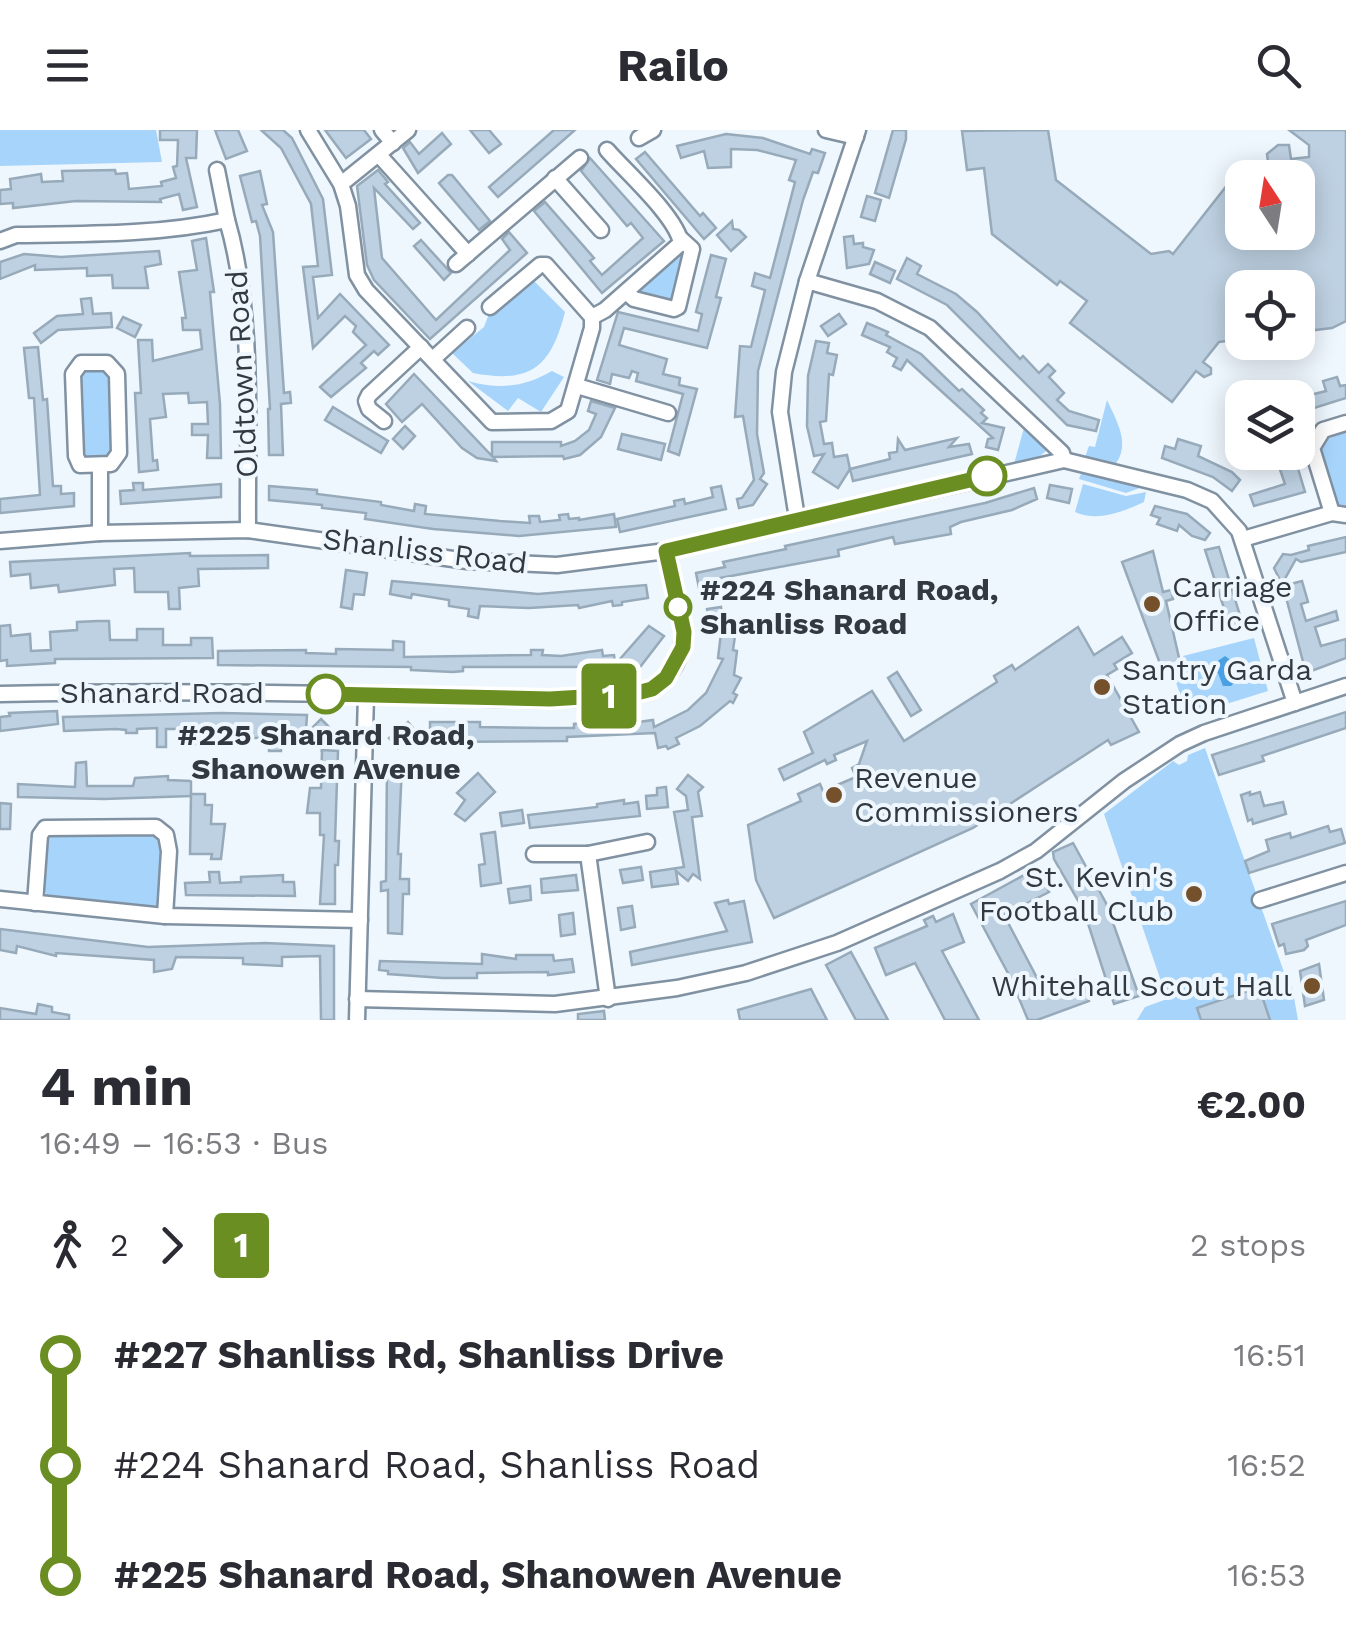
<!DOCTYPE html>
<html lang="en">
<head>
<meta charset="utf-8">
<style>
  :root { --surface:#fff; --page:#f2f2f3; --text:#2b2b33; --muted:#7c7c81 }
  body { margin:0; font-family:"Work Sans",sans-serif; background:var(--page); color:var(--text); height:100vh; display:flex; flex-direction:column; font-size:38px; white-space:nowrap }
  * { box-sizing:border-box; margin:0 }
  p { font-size:32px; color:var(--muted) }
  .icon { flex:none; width:55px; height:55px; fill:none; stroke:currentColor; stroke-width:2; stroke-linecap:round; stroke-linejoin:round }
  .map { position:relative; height:890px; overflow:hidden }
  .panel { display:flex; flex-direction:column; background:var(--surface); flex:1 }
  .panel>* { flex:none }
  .badge { padding:0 20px; border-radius:8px; font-size:35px; line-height:65px }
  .needle { width:65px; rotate:348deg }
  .buttons { position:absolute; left:1225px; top:30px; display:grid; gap:20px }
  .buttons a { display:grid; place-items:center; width:90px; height:90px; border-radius:20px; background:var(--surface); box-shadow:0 5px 25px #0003; font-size:50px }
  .map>.badge { position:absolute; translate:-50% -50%; box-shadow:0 0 0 5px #fff }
  .legs { display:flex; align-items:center; gap:15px; height:110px; padding:0 40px; font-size:32px }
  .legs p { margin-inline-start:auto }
  .headline { display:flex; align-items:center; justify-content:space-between; height:170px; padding:0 40px }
  h1 { font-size:55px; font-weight:700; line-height:75px }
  ul { padding:0 40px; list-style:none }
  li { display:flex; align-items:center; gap:35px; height:110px; font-size:38px }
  li i { display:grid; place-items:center; width:15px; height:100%; margin:0 12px; background:currentColor }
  li i::after { content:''; width:25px; height:25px; margin:-12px; border:8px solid; border-radius:50%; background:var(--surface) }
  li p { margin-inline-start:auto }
  li:first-child i { background:linear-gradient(#0000 50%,currentColor 0) }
  li:last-child i { background:linear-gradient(currentColor 50%,#0000 0) }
  header { display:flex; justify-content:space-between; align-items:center; height:130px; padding:0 40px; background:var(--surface); font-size:45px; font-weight:700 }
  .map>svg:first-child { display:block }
  .green { fill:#a7d4fb }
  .water { fill:#4aa0e2 }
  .building { fill:#bed1e2; stroke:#97aaba; stroke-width:2.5; fill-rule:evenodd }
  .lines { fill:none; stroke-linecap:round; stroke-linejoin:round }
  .minor-casing { stroke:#8091a1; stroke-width:19 }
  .minor { stroke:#fff; stroke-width:14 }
  .line-1-casing { stroke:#fff; stroke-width:22 }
  .line-1 { stroke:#6b8e23; stroke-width:15 }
  .stop-1-dot { fill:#fff; stroke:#6b8e23; stroke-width:5 }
  .poi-dot { fill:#74502b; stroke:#eff7fe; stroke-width:4 }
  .labels { text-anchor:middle; stroke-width:8; stroke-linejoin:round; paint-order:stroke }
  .street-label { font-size:30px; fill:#323940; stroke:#eff7fe }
  .poi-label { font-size:30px; fill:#323940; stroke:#eff7fe; text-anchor:start }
  .stop-label { font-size:30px; font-weight:bold; fill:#323940; stroke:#eff7fe; text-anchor:start }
</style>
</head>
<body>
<header><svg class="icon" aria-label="menu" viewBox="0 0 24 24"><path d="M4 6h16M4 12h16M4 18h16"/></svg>Railo<svg class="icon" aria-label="search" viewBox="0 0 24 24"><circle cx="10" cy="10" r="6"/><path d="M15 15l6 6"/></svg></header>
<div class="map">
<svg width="1346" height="890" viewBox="0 0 1346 890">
  <rect width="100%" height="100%" fill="#eff7fe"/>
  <g class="green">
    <path d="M0,0H156L162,32L0,36Z"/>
    <path d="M678,123L682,127L688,123L675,173L637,165L636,161Z"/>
    <path d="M532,149L565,182C551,237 531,254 473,243L452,223L484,197L490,181Z"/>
    <path d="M89,237L100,238L110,248L114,318C110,330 103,330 91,331L80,320L77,249Z"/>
    <path d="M552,241L564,247L541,282L518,268L508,281L468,251C500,260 524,257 552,241Z"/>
    <path d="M1107,270C1117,292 1131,314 1115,335L1085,327L1089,316L1095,317Z"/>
    <path d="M1025,294L1046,315V321L1039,327L1014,334Z"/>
    <path d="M1346,298V380L1337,374L1320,319C1323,304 1333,302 1346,298Z"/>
    <path d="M1083,339L1145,356L1126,363L1079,349Z"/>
    <path d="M1083,354L1126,366L1146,362L1144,372C1122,382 1098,392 1075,382Z"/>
    <path d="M1254,508L1268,561L1188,586L1171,539L1184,534L1183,526Z"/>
    <path d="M1205,618L1285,845H1290L1298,890H1137L1145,877L1167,869L1104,684L1173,631L1179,635L1187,631L1188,625Z"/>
    <path d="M157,703C167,719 166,763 155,778L47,767C40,751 40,719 51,704Z"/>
  </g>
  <path class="water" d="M1225,526L1239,536L1238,548L1231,556H1223L1218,543L1208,544L1209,537Z"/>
  <g class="building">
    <path d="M160,0H197L196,28H186L197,77L183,80L179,64L160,69L161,72L76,71L13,78V73L0,74V60L11,59L10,49L41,44L42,52L63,51L62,41L115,40L116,44L127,43L129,59L162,56L161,52L176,48L173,37L177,36L178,10H160Z"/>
    <path d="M215,0H238L247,21L226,29Z"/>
    <path d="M261,0H283L292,8L323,69L332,145L313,147L318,188L340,164L389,215L378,225L374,221L361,233L366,238L331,267L320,257L366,215L353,202L356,196L345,186L313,218L303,137L318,136L311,74L281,18Z"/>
    <path d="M325,0H364L371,9L346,28Z"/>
    <path d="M470,0H489L501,14L489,23Z"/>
    <path d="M554,0H575L498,67L489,57Z"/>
    <path d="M893,0H906V9L889,68L875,63Z"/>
    <path d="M1048,0L1056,50L1151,124L1169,121L1173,124L1243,35L1268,32L1267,24L1278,15H1289L1291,29L1309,27V15L1289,0H1346V191L1332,198L1298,202V158H1242V209L1219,212L1203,232L1211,238V244L1204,247L1196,241L1172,272L1070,193L1087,171L1060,151L1057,155L992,104L984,38L967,40L962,1ZM1242,48H1298V102H1242Z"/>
    <path d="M442,3L451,14L418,43L403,18L410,12L419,24Z"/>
    <path d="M726,4L763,8L810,24L812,19L825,23L818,43L813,42L803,70L758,241L757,304L764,343L760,349L767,354L753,375L739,378L737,369L742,368L754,350L743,286L735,287L740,216L751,217L765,160L752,156L755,143L770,148L795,52L789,50L796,30L757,20L731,19V37L708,38L704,21L681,28L677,16Z"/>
    <path d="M645,22L700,86L703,83L716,98L704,109L636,29Z"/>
    <path d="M590,28L664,111L602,163L534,81L545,72L594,128L590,131L602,145L643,108L631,93L627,96L581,41Z"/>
    <path d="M378,40L388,52L385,54L420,93L413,99L374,58L382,128L436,190L510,120L502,109L509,102L527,123L430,209L374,150L367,135L357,56Z"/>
    <path d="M260,41L267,74L262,75L273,102L284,263L290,262L291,273L281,274L283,325H269L268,279H270L260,106L256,91L252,92L240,46Z"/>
    <path d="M448,45H452L490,91L479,100L439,53Z"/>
    <path d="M867,66L881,70L875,91L861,87Z"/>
    <path d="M732,91L733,99L739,100L746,107L731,121L717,105Z"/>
    <path d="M853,106L854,114L863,113V117L874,120L869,134L847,138L844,107Z"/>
    <path d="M206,108L214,162H210L220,274L221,328H207L208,305H192V294H208L207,272L189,273L188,263L163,264L166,287L150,289L153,331L157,330L158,340L139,342L135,263H141L138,210H152L153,231L202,219L200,200H183L182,188H186L179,142L197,140L192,111Z"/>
    <path d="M421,110L451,143L444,150L414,116Z"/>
    <path d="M159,121L161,134L145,137L148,158H113L112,145L87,146V138L35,140V135L0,149V132L24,124L61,127Z"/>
    <path d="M711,125L726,129L716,167L721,168L707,218L624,198L619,215L667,229L663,244L680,248L679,255L697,259L679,325L668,321L683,264L636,251L638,243L632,241L629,248L612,244L610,254L597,250L618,182L698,201L702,184L696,182Z"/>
    <path d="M907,128L921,136L917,144L956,164L977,182L1020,229L1023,226L1039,243L1048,234L1055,241L1049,247L1064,263L1057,270L1069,281L1099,290L1096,301L1067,295L947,175L897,149Z"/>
    <path d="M875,132L895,141L890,153L870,144Z"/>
    <path d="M91,168L93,184L111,183L112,197L58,200L41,213L34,203L57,186L83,184L81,169Z"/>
    <path d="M839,184L846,194L828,206L821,196Z"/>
    <path d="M123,187L141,195L135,207L117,198Z"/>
    <path d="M867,193L888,202L886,205L921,224L959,261L962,259L984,280L981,283L987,288L982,293L1004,298L998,320L986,317L988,309L993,308L907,230L901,240L893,236L897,228L887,222L890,217L862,205Z"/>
    <path d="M816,211L829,213L827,223L837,225L833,245L829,244L826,291L820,292L824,314L832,313L834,327L847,325L850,339L838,358L813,342L824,324L814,326L807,296L808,246Z"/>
    <path d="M38,217L43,270L47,269L53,356H61V364L74,363V376L0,383V369L40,365L34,268H29L24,218Z"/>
    <path d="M414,244L492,326V312H561V316L575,311L589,300L596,284L588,281L591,271L615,278L601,307L580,325L564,329L563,326L493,327L496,331L477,328L462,318L422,274L402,292L386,274Z"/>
    <path d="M1337,247L1340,256L1346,255V268L1298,283V268L1326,261L1323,251Z"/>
    <path d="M333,277L388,311L381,323L325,290Z"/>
    <path d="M405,296L415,306L403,319L393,309Z"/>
    <path d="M622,304L665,314L661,330L618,319Z"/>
    <path d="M957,308L949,317L969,314L972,324L853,351L850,339L890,329L889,323L897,322L898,309L905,320Z"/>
    <path d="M1178,309L1201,316L1198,326L1232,342L1240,350L1232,361L1213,347L1162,328L1165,316L1175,319Z"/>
    <path d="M1274,322H1293L1305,362L1254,376L1250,365L1285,354Z"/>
    <path d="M133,353H143V360L221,354V367L121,374L120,361L134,360Z"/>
    <path d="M1050,355L1072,359L1069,373L1047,368Z"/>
    <path d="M269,356L317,360V364L381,372V375L414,381L415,374L426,376L425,384L500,391L530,393L529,386H539L540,392L560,390L559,385L568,384L569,389L579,388V390L614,384L616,397L519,406L433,399L365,389L366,383L322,378V375L269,370Z"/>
    <path d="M721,356L726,379L620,402L617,389L675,376L674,371L684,369L685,374L713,367L711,358Z"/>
    <path d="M1034,358L1037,369L1012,380L961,392L950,397L951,404L895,414L893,407L838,420L839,426L720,448L721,459L700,463L696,443L725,437L723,432L786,419L785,416L985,373Z"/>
    <path d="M1155,376L1187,384L1210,403L1205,410L1192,406L1179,395L1177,401L1157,394L1160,388L1151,385Z"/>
    <path d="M1346,407V422L1301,432L1296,429L1282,454L1274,438L1283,424L1291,425L1309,420L1308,416Z"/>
    <path d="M1219,417L1242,492L1239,493L1241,500L1232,503L1205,420Z"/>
    <path d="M1153,421L1163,462L1171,460L1173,469L1166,471L1180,532L1162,539L1122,432Z"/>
    <path d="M190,423V426L268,425V438L198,439L199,456L179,458L180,479H169L168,462H135L134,438L114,439L115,455L59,462L58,455L31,458L30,444L11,446L10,432Z"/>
    <path d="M346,440L367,443L364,465L354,464L352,479L341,477Z"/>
    <path d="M392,451L538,464L646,455L648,468L622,472V475L613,476L612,471L579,478L578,475L529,478L480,476L478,488L468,486L469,479L449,476V470L412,464L411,468L390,464Z"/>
    <path d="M1302,451L1308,472L1301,474L1306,491L1336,481L1338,490L1315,497L1321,516L1346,509V528L1306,543L1283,456Z"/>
    <path d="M721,477L724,494L737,492L733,520L737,521L734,545L741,548L733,563L737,565L733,573L730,571L700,596L676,608L679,614L668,619L666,616L658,618L655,603L567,607V611L430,612V592H480V597L545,598H574V594L624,589V594L653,590L654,597L688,580L706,563L723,529L718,528L721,503L711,501L707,479Z"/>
    <path d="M98,491H109L110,510H137V499H163V515H191V508H212L213,528L55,529V533L7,536V530L0,531V496L10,495L11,506L30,504L31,521L51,520L50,502L77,500V492Z"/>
    <path d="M649,496L664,506L637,541L620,529Z"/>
    <path d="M1078,497L1094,525L1122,507L1132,523L1114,534L1117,539L1107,545L1139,602L1111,615L1108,610L973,698L774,788L756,750L748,695L801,671L798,664L820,654L823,661L856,647L852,638L859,634L867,611L834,625L836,630L827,634L825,630L784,650L779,639L813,623L804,602L872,561L904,611L997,552L994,546L1012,535L1015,540Z"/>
    <path d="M393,511L404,512V527L531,525V520H543L542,525L561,526L602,520L603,526L614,525L616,539L590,542L589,537H463V541L453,542L411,540V537L218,535V521L306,520V523L336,524V519L393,520Z"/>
    <path d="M897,542L921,580L911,586L888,548Z"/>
    <path d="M57,581L58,594L0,601V587L10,586L9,583Z"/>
    <path d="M1346,582V598L1262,626L1264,631L1219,645L1212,625Z"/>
    <path d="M221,583L307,585L306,600H280L281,621H269V608H250V597H225V615L187,614L186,599H166V617H157V598L137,599V603H126V600L116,599L64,601L63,587Z"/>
    <path d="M321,589L337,605L322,619L323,610L311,599Z"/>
    <path d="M408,592L420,606L412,613L409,609L398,618L389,608Z"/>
    <path d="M322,620L338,621L335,711H339L338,735H335V774H320L324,705H320V683H307L310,658H321Z"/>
    <path d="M86,632L87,656H133L135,648L168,646V650L191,651V666L104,669L18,667V654L75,657L76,633Z"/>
    <path d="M387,635H402L398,724H401L400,749H409V764H403L402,804L388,803V760L381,761V752L386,751Z"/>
    <path d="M478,643L495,662L465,691L455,684L465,670L457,663Z"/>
    <path d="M688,645L703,657L698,662L702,686L692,687L700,749L693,744L688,751L676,741L678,754L652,757L650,742L684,737L674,682L688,680L686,666L677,659Z"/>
    <path d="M666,657L668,677L647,679L646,666L657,665V658Z"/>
    <path d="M1250,662V665L1260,662L1264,676L1283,672L1286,684L1253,694L1252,689L1248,691L1241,665Z"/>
    <path d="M191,664H205V675H212L211,694H225L221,729H211L212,724H190Z"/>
    <path d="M624,670V674L638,672L640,686L530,698L528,685L597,677V674Z"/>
    <path d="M0,673L11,674L10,699H0Z"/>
    <path d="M522,680L524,693L502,696L500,683Z"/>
    <path d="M1328,696L1330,702L1341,699L1345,713L1249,743L1245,731L1269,721L1266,710L1290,703L1291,708Z"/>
    <path d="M495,702L501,753L481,756L479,735L485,734L481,704Z"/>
    <path d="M1073,713L1106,773L1139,866L1114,874L1084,781L1054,729L1053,722Z"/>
    <path d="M641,737L643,750L623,753L620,740Z"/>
    <path d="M1037,738L1049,762L1004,785L1045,863L1064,858L1062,853L1082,849L1089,871L1037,890H1028L1010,847L971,774Z"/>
    <path d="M209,742H219L220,753L241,752V747L283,745V752H294L295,766L186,765L185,753L210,752Z"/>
    <path d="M576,745L578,760L542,763L541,749Z"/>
    <path d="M530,756L531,770L510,773L508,759Z"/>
    <path d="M728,770L729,774L744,771L752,812L632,835L630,822L727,801L715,773Z"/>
    <path d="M1346,771V795L1306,810L1308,816L1304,820L1286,824L1284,814L1279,816L1272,794Z"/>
    <path d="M632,776L635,797L621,800L618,778Z"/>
    <path d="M573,783L575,804L561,806L559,785Z"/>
    <path d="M953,784L964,812L942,821L979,890H945L915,833L886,845L875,818L927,796L924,790L933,786L936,792Z"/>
    <path d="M0,799L148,817L265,813L334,816V890H321L320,826L282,827V836L243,834V828L176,827L172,839L154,842V830L56,823V826L17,816L16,823L0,820Z"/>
    <path d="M851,822L888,890H856L826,835Z"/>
    <path d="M482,824L516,829V825H553L554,831L572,829L574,842L548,845V842L477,843V848H443L388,844V841L379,840L380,831L482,834Z"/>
    <path d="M1319,834L1324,870L1305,876L1300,841Z"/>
    <path d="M1259,857L1270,890H1201L1197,878Z"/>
    <path d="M811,859L827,890H740L738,880Z"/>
    <path d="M38,874L52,877V882L69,885V890H0V878L36,884Z"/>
    <path d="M604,881L605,890H578V884Z"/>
  </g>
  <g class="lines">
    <g class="minor-casing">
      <g id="minor">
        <path d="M308,0L341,54L348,76L357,145L366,160L492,292L551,291L568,281L592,198V187L546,135H540L490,177"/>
        <path d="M382,0L393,13"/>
        <path d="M826,0L856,7"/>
        <path d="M639,8L653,0"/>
        <path d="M379,25L468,124"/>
        <path d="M217,40L227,90"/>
        <path d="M555,48L601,100"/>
        <path d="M341,54L408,0"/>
        <path d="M0,111L16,105C87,104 158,105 227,90C255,186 247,300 248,400"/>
        <path d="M456,134L580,28"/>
        <path d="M807,151L877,171L930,198L1062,323L1064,330"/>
        <path d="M626,162L634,169L674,179L678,177L692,119L681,109"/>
        <path d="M592,187L605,180L681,113C676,86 626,42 607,20"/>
        <path d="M433,229L467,198"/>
        <path d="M81,233H107L117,244L119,323L111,334L80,335L76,326L73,244Z"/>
        <path d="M577,256L668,283"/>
        <path d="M384,291L369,279L366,271L369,265L421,217"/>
        <path d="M100,336V403"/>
        <path d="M1332,383L1312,318L1323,300L1346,293"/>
        <path d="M797,388L780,282L784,242L807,151L858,0"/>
        <path d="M1243,409L1332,383L1346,385"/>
        <path d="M0,411L100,403L248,400L467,431L557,435L666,421L1064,330L1187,360L1212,371L1239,401L1295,573"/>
        <path d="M0,564C129,561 258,562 387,565C467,567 550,575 630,564C643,562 654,559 664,549C701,515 673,462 666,421"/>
        <path d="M534,724H588L647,712"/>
        <path d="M588,724L608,869"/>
        <path d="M0,769L165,786L360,790"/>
        <path d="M1260,770L1346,743"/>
        <path d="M35,773L40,705L45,698L156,697L166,705L169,721L165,786"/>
        <path d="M357,869L555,874L677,858L746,843L837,813L1000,741L1036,721L1124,651L1180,614L1204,603L1346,556"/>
        <path d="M357,890L366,565"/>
      </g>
    </g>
    <use href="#minor" class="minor"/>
  </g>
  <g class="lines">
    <g class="line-1-casing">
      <path id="line-1" d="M326,564L550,569L633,564L652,559L666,548L683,517L684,502L666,421L987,346"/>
    </g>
    <use href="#line-1" class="line-1"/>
  </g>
  <g class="stop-1-dot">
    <circle cx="987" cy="346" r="18"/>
    <circle cx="678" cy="477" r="12"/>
    <circle cx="326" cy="564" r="18"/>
  </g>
  <g class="poi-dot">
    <circle cx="1152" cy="474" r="10"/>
    <circle cx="1102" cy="557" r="10"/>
    <circle cx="834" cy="665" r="10"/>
    <circle cx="1194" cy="764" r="10"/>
    <circle cx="1312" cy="856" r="10"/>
  </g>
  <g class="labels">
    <g class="street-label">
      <text transform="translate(242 244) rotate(-93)" y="10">Oldtown Road</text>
      <text transform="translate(425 421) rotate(7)" y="10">Shanliss Road</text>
      <text x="162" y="573">Shanard Road</text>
    </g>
    <g class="poi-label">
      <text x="1172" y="467">Carriage<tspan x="1172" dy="34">Office</tspan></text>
      <text x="1122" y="550">Santry Garda<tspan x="1122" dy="34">Station</tspan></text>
      <text x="854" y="658">Revenue<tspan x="854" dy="34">Commissioners</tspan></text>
      <text x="1174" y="757" text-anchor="end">St. Kevin's<tspan x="1174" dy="34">Football Club</tspan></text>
      <text x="1292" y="866" text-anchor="end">Whitehall Scout Hall</text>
    </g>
    <g class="stop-label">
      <text x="700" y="470">#224 Shanard Road,<tspan x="700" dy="34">Shanliss Road</tspan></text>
      <text x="326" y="615" text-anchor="middle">#225 Shanard Road,<tspan x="326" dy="34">Shanowen Avenue</tspan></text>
    </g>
  </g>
</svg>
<div class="buttons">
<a><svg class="needle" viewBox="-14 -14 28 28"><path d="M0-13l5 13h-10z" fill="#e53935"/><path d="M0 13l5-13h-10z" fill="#7c7c81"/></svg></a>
<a><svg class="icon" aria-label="locate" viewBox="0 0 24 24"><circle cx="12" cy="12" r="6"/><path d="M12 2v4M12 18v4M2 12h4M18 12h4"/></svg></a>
<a><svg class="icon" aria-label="layers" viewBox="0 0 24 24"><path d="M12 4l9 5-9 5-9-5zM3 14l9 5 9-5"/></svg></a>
</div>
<b class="badge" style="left:609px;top:566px;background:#6b8e23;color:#fff">1</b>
</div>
<section class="panel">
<div class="headline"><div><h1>4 min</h1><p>16:49 – 16:53 · Bus</p></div><b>€2.00</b></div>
<div class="legs"><svg class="icon" aria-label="walk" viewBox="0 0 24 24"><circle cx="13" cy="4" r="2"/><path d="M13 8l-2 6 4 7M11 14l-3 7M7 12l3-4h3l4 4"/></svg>2<svg class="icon" aria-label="forward" viewBox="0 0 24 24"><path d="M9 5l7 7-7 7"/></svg><b class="badge" style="background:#6b8e23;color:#fff">1</b><p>2 stops</p></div>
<ul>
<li><i style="color:#6b8e23"></i><b>#227 Shanliss Rd, Shanliss Drive</b><p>16:51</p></li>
<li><i style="color:#6b8e23"></i><span>#224 Shanard Road, Shanliss Road</span><p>16:52</p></li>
<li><i style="color:#6b8e23"></i><b>#225 Shanard Road, Shanowen Avenue</b><p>16:53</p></li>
</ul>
</section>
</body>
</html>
